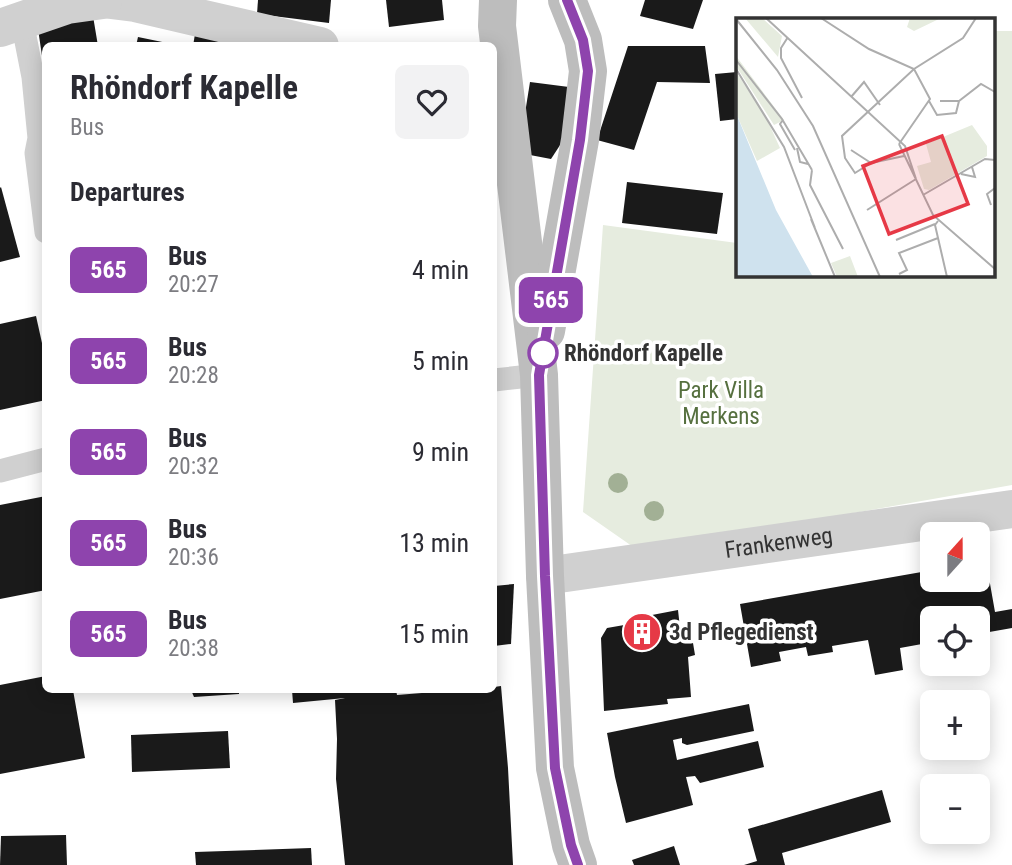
<!DOCTYPE html>
<html lang="en">
<head>
<meta charset="utf-8">
<style>
  :root { --surface:#fff; --page:#f2f2f3; --text:#2b2b33; --muted:#7c7c81 }
  body { margin:0; font-family:"Roboto Condensed",sans-serif; background:var(--page); color:var(--text); height:100vh; display:flex; flex-direction:column; font-size:26px; white-space:nowrap }
  * { box-sizing:border-box; margin:0 }
  p { font-size:23px; color:var(--muted) }
  .icon { flex:none; width:38px; height:38px; fill:none; stroke:currentColor; stroke-width:2; stroke-linecap:round; stroke-linejoin:round }
  .map { position:relative; flex:1; overflow:hidden }
  .drawer { position:absolute; left:42px; top:42px; width:455px; height:651px; display:flex; flex-direction:column; background:var(--surface); border-radius:10px; box-shadow:0 4px 18px #0003 }
  .drawer>* { flex:none }
  .badge { padding:0 14px; border-radius:10px; font-size:24px; line-height:46px }
  .needle { width:46px; rotate:21deg }
  .tools { position:absolute; left:920px; top:522px; display:grid; gap:14px }
  .tools a { display:grid; place-items:center; width:70px; height:70px; border-radius:10px; background:var(--surface); box-shadow:0 4px 18px #0003; font-size:35px }
  .map>.badge { position:absolute; translate:-50% -50%; box-shadow:0 0 0 4px #fff }
  h2 { padding:0 28px; font-size:26px; line-height:63px }
  .round { display:grid; place-items:center; flex:none; width:74px; height:74px; border-radius:10px; background:var(--page) }
  .summary { display:flex; align-items:center; justify-content:space-between; height:119px; padding:0 28px }
  h1 { font-size:33px; font-weight:700; line-height:52px }
  ul { padding:0; list-style:none }
  li { display:flex; align-items:center; gap:21px; height:91px; padding:0 28px }
  li div { flex:1 }
  li b { display:block; font-size:26px }
  li em { font-style:normal }
  li .badge { min-width:77px; font-weight:700; text-align:center }
  .map>svg:first-child { display:block }
  .green { fill:#e6ecdf }
  .building { fill:#1a1a1a }
  .lines { fill:none; stroke-linecap:round; stroke-linejoin:round }
  .lane { stroke:#d0d0d0; stroke-width:23 }
  .street { stroke:#d0d0d0; stroke-width:38 }
  .secondary { stroke:#bdbdbd; stroke-width:38 }
  .tree { fill:#a2b095 }
  .line-casing { stroke:#fff; stroke-width:16 }
  .line { stroke:#8e44ad; stroke-width:10 }
  .stop-dot { fill:#fff; stroke:#8e44ad; stroke-width:3.5 }
  .labels { text-anchor:middle; stroke-width:7; stroke-linejoin:round; paint-order:stroke }
  .stop-label { font-size:23px; font-weight:bold; fill:#333; stroke:#fff; text-anchor:start }
  .park-label { font-size:23px; fill:#56703f; stroke:#fff }
  .street-label { font-size:23px; fill:#333; stroke:#fff }
  .poi-label { font-size:23px; font-weight:bold; fill:#333; stroke:#fff; text-anchor:start }
  .inset-road { fill:none; stroke:#adadad; stroke-width:2 }
  .view { fill:#e63946; fill-opacity:0.15; stroke:#e63946; stroke-width:3.5 }
  .inset-edge { fill:none; stroke:#333; stroke-width:3.5 }
</style>
</head>
<body>
<div class="map">
<svg width="1012" height="865" viewBox="0 0 1012 865">
  <rect width="100%" height="100%" fill="#fff"/>
  <path class="green" d="M993,31H1012V485L639,551L583,512L603,225L737,243V275H993Z"/>
  <g class="building">
    <path d="M258,0H331L329,23L257,14Z"/>
    <path d="M386,0H442L444,20L389,27Z"/>
    <path d="M645,0H703L693,29L640,16Z"/>
    <path d="M93,16L98,46H46L44,69L38,29Z"/>
    <path d="M195,34L230,45V46H193Z"/>
    <path d="M138,37L172,44V46H136Z"/>
    <path d="M628,46H705L710,83L657,82L634,150L597,140Z"/>
    <path d="M737,72V119L720,121L715,74Z"/>
    <path d="M530,82L569,87L564,139L551,159L530,155L522,132Z"/>
    <path d="M627,182L723,193L717,234L622,223Z"/>
    <path d="M1,187L20,257L0,262V188Z"/>
    <path d="M36,316L46,361V400L0,410V324Z"/>
    <path d="M46,496V590L0,599V505Z"/>
    <path d="M986,561L995,612L1012,609V628L978,634V618H933V642L900,648L903,670L875,675L868,640L832,646L833,652L808,656L806,647L779,652L781,661L751,667L740,604L933,570V579H978V563Z"/>
    <path d="M514,584L511,644L494,646V586Z"/>
    <path d="M678,610L681,637H692L695,655L688,657L691,697L667,699L668,704L604,711L601,638L607,628L653,620L652,615Z"/>
    <path d="M46,676V690H73L85,758L0,774V685Z"/>
    <path d="M501,686L508,768L513,865H345L336,779L337,739L335,700L345,698L293,703L292,690H396L397,695L459,690H494V687Z"/>
    <path d="M191,690H239V694L194,697Z"/>
    <path d="M749,704L754,731L687,745L682,743V738L673,740L677,760L758,741L764,767L700,783L695,776L686,777L693,805L626,823L615,777L607,733Z"/>
    <path d="M228,731L230,768L132,772L131,735Z"/>
    <path d="M882,790L891,822L782,853L785,865H744L757,861L748,829Z"/>
    <path d="M66,835L67,865H0L1,836Z"/>
    <path d="M674,846L680,865H634L632,860Z"/>
    <path d="M311,848L312,865H196L195,852Z"/>
  </g>
  <g class="lines">
    <g class="lane">
      <path d="M22,21L33,77L39,138L36,153L46,232"/>
      <path d="M494,380L539,375"/>
      <path d="M0,471L46,459"/>
    </g>
    <g class="street">
      <path d="M111,0L135,3L320,46"/>
      <path d="M0,28L67,5L103,0"/>
      <path id="s1" d="M545,576L1012,509"/>
    </g>
    <g class="secondary">
      <path d="M498,0L497,26L539,375L545,576L555,768L571,845L578,865"/>
      <path d="M546,331L580,140L588,71L583,40L567,0"/>
    </g>
  </g>
  <g class="tree">
    <circle cx="618" cy="483" r="10"/>
    <circle cx="654" cy="511" r="10"/>
  </g>
  <g class="lines">
    <g class="line-casing">
      <path id="line" d="M567,0L583,40L588,71L580,140L539,375L545,576L555,768L571,845L578,865"/>
    </g>
    <use href="#line" class="line"/>
  </g>
  <defs>
    <g id="building-disc" transform="scale(2.0125)"><circle r="9.5" fill="#e63946" stroke="#fff"/><path d="M-4-6H4V6H1V3H-1V6H-4ZM-2.5-4.3h1.7v1.8h-1.7ZM.8-4.3h1.7v1.8H.8ZM-2.5-1h1.7V.8h-1.7ZM.8-1h1.7V.8H.8Z" fill="#fff"/></g>
  </defs>
  <g fill-rule="evenodd">
    <use href="#building-disc" x="642" y="632"/>
  </g>
  <circle class="stop-dot" cx="543" cy="353" r="14"/>
  <g class="labels">
    <g class="stop-label">
      <text x="564" y="361">Rhöndorf Kapelle</text>
    </g>
    <g class="park-label">
      <text x="721" y="398">Park Villa<tspan x="721" dy="26">Merkens</tspan></text>
    </g>
    <g class="street-label">
      <text dy="8" stroke="none"><textPath href="#s1" startOffset="236">Frankenweg</textPath></text>
    </g>
    <g class="poi-label">
      <text x="669" y="640">3d Pflegedienst</text>
    </g>
  </g>
  <g transform="translate(736 18)">
    <rect width="259" height="259" fill="#fff"/>
    <path d="M9,0H26L46,18L42,39ZM174,0H205L178,13L171,9ZM0,38L48,102L38,107L0,48ZM0,54L29,97L44,130L21,143L0,95ZM236,107L251,128V138L193,172L188,171L181,148L195,144L190,126ZM114,238L122,259H101L95,245Z" fill="#e6ecdf"/>
    <path d="M0,95L40,192L77,259H0Z" fill="#cfe2ee"/>
    <path class="inset-road" d="M30,0L169,128L180,161M85,0L133,31L178,51L194,81L163,126M0,1L41,52L77,108L144,259M52,19L45,30V40L66,80M0,42L46,101L76,152M0,51L48,129L79,210M115,79L128,64L144,87M193,83L201,97L220,95L223,83M204,83H223L245,66L259,74M47,102L44,106L59,132M163,126L197,197L259,251M61,130L64,144L72,146M115,132L135,145M168,138L135,145L119,155L109,140L106,118L178,51L227,20L240,0M76,152L74,167L107,231M225,156L239,159L236,149M187,177L249,141L259,142M255,187L251,176L259,170M131,192L180,161M75,201L99,259M202,203L199,207L211,259M160,222L199,206M163,256L171,252L163,235L202,220"/>
    <path class="view" d="M206,118L232,186L153,216L127,148Z"/>
    <rect width="259" height="259" class="inset-edge"/>
  </g>
</svg>
<div class="tools">
<a><svg class="needle" viewBox="-14 -14 28 28"><path d="M0-13l5 13h-10z" fill="#e53935"/><path d="M0 13l5-13h-10z" fill="#7c7c81"/></svg></a>
<a><svg class="icon" aria-label="locate" viewBox="0 0 24 24"><circle cx="12" cy="12" r="6"/><path d="M12 2v4M12 18v4M2 12h4M18 12h4"/></svg></a>
<a>+</a>
<a>−</a>
</div>
<b class="badge" style="left:551px;top:300px;background:#8e44ad;color:#fff">565</b>
<section class="drawer">
<div class="summary"><div><h1>Rhöndorf Kapelle</h1><p>Bus</p></div><a class="round"><svg class="icon" aria-label="heart" viewBox="0 0 24 24"><path d="M12 20l-8-8c-3-5 5-10 8-4 3-6 11-1 8 4z"/></svg></a></div>
<h2>Departures</h2>
<ul>
<li><span class="badge" style="background:#8e44ad;color:#fff">565</span><div><b>Bus</b><p>20:27</p></div><em>4 min</em></li>
<li><span class="badge" style="background:#8e44ad;color:#fff">565</span><div><b>Bus</b><p>20:28</p></div><em>5 min</em></li>
<li><span class="badge" style="background:#8e44ad;color:#fff">565</span><div><b>Bus</b><p>20:32</p></div><em>9 min</em></li>
<li><span class="badge" style="background:#8e44ad;color:#fff">565</span><div><b>Bus</b><p>20:36</p></div><em>13 min</em></li>
<li><span class="badge" style="background:#8e44ad;color:#fff">565</span><div><b>Bus</b><p>20:38</p></div><em>15 min</em></li>
</ul>
</section>
</div>
</body>
</html>
